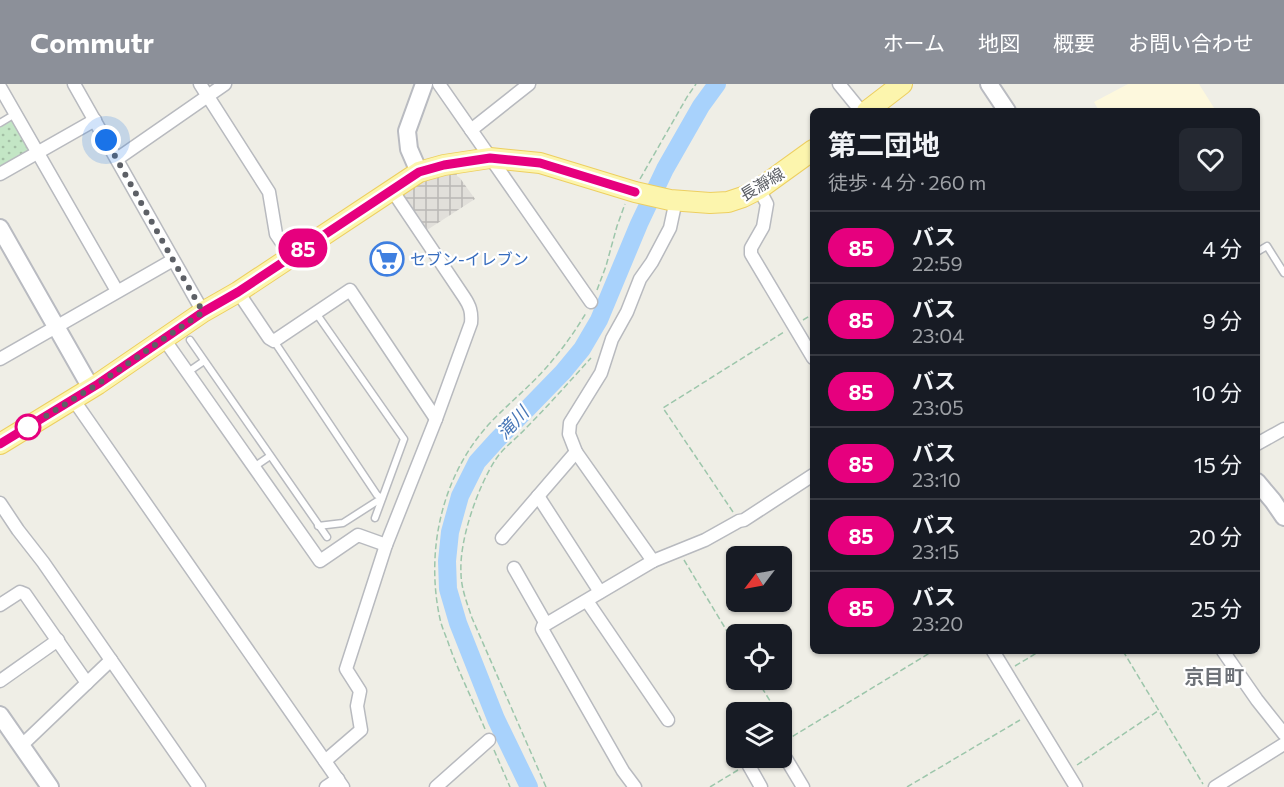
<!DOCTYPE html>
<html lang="ja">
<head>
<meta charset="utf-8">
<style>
  :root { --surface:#171b24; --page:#242831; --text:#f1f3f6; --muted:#9ea1a6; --line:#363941; --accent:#8c9099 }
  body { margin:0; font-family:Commissioner,"Noto Sans JP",sans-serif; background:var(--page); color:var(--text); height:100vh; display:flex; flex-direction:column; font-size:22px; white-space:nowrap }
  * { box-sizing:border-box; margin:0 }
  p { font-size:20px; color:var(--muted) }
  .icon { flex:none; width:33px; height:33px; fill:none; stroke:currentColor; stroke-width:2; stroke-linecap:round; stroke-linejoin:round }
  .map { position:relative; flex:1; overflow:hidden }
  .sheet { position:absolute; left:810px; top:24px; width:450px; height:546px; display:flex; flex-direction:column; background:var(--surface); border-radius:9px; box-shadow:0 2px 4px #0004 }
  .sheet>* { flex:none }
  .badge { padding:0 12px; border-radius:20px; font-size:21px; line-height:39px }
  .needle { width:39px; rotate:238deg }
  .tools { position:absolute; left:726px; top:462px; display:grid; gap:12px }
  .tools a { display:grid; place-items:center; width:66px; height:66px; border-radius:9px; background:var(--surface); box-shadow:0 2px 4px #0004; font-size:30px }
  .you { position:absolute; width:30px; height:30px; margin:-15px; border:4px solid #fff; border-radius:50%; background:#1a73e8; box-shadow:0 0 0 9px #1a73e833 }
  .map>.badge { position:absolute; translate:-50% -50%; box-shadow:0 0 0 3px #fff }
  .round { display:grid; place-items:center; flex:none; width:63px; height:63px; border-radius:9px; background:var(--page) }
  .head { display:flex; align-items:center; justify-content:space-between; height:102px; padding:0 18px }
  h1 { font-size:28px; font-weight:700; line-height:45px }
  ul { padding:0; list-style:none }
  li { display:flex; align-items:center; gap:18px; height:72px; padding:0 18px; border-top:2px solid var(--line) }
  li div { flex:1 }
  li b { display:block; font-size:22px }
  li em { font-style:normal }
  li .badge { min-width:66px; font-weight:700; text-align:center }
  header { display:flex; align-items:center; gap:36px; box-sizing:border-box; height:84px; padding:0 30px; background:var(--accent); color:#fff }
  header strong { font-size:28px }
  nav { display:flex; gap:33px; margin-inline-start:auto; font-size:21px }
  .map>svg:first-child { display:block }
  .commercial { fill:#fdf8dd }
  .industrial { fill:url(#industrial-grid) }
  .park { fill:url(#park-dots) }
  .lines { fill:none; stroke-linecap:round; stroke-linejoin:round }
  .river { stroke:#a8d2fc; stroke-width:18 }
  .lane-casing { stroke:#b8babf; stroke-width:9 }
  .street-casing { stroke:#b8babf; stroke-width:15 }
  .secondary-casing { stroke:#b9bbc1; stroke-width:20 }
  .primary-casing { stroke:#edcf61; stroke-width:22 }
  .path { stroke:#9dc6ab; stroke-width:1.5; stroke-dasharray:6 3; stroke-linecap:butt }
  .lane { stroke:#fff; stroke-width:6 }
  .street { stroke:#fff; stroke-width:12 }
  .secondary { stroke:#fff; stroke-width:16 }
  .primary { stroke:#fcf5ad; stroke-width:20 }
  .line-casing { stroke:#fff; stroke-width:14 }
  .line { stroke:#e6007e; stroke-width:9 }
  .walk { stroke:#5d6066; stroke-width:6; stroke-dasharray:0 10.8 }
  .stop-dot { fill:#fff; stroke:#e6007e; stroke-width:3 }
  .labels { text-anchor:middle; stroke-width:4.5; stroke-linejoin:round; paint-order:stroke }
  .street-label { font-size:16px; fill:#5d6066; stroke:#fff }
  .shop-label { font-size:16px; fill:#366cbe; stroke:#fff; text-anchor:start }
  .water-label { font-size:18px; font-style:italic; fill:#4877b7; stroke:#fff }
  .quarter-label { font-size:20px; font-weight:bold; fill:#6e7278; stroke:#fff }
</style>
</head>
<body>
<header>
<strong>Commutr</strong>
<nav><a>ホーム</a><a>地図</a><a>概要</a><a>お問い合わせ</a></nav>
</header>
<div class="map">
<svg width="1284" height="703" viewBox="0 0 1284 703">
  <defs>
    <pattern id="industrial-grid" width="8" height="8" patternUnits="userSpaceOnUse" patternTransform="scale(1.5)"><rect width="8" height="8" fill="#e1dfda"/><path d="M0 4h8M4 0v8" fill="none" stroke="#bab8b5"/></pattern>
    <pattern id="park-dots" width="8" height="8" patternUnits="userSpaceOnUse" patternTransform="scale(1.5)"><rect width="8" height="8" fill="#c3e6c5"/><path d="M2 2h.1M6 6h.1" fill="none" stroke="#a2bea4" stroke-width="1.8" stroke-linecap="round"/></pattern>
  </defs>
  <rect width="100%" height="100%" fill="#efeee6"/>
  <path class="commercial" d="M1128,0H1199L1216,27H1099L1094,18Z"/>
  <path class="industrial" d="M456,86L457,92L460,94L475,115L427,146L402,113L403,107L421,96Z"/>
  <path class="park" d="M11,36L15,38L30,62L27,69L0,86V42Z"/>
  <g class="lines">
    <path class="river" d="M529,703L496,635L458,539L448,505L447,477L450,448L460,412L477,378L496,357L563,288L582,265L599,236L639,140L665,85L701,22L717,0"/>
    <g class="lane-casing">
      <g id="lane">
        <path d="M0,39L15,30"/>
        <path d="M1257,168L1267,162L1284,189"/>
        <path d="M316,229L404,355L375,434"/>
        <path d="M190,256L327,453"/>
        <path d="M274,257L377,411L382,414L343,439L318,442"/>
        <path d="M188,288L204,277"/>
        <path d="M254,383L270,372"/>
      </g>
    </g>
    <g class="street-casing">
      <g id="street">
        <path d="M74,0L203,228"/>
        <path d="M200,0L269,108L276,150L291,172"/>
        <path d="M439,0L591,218"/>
        <path d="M839,0L861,27"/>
        <path d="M0,3L117,207"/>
        <path d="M471,46L529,0"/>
        <path d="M117,75L225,0"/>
        <path d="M0,90L95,36"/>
        <path d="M759,105L767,120L763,143L751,164V170L813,274"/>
        <path d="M238,208L269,254L274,257L350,206L436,335"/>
        <path d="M164,255L320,477L358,451L386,461"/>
        <path d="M0,275L173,176"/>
        <path d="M73,315L343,703"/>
        <path d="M1257,360L1284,345"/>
        <path d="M538,412L600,508"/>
        <path d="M0,419L18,446L43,478L199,703"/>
        <path d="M502,454L576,368"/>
        <path d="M653,477L576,368L569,350L570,339L601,289L612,255L627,228L640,195L652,178L670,144L676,116"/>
        <path d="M514,484L546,540"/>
        <path d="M587,517L668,636"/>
        <path d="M0,521L20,508L25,510L87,599"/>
        <path d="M993,567L1076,703"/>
        <path d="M1223,567L1257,616L1284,650"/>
        <path d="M0,597L58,556"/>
        <path d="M21,662L111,576"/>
        <path d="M782,668L803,703"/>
        <path d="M325,677L361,646L357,622L360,607L346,585L386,461L436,335L471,239C472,228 470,222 464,213L392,106"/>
        <path d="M748,680L761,703"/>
        <path d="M326,703L338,695"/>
        <path d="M436,703L489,656"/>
        <path d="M635,703L623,687L542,545L543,542L653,477L705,456L739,437L744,436L813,391"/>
        <path d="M1215,703L1284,660"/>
      </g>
    </g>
    <g class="secondary-casing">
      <g id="secondary">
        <path d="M989,0L1007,27"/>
        <path d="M419,88L409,65L407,47L424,0"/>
        <path d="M0,144L91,304"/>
        <path d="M1257,398L1273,417L1284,433"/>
        <path d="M0,631L50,703"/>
      </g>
    </g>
    <g class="primary-casing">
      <g id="primary">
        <path d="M867,27L902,0"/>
        <path d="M0,360L98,300L203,228L238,208L419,88L444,81L490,74L540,79L635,108L670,116L710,119L728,118L743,113L759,105L813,66"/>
      </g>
    </g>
    <g class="path">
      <path d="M640,95L687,13L696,0"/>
      <path d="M597,206L606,182L617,142L625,120"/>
      <path d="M803,236L813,230"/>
      <path d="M733,428L663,324L784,248"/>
      <path d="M684,476L736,562"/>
      <path d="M1123,567L1203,700"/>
      <path d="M1015,582L1040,567"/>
      <path d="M757,596L777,628"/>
      <path d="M782,637L790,652"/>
      <path d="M485,645C473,617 459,589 449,561C446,552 442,544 440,535C425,466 442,391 490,339C508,320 528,304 545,285C561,267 574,249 586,229"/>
      <path d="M785,657L933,567"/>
      <path d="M494,666L510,703"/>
      <path d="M1077,681L1158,627"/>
      <path d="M546,703L472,534C467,519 461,504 461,489C459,456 478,402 496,375C503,364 516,355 525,345C548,322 569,298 591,274"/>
      <path d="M710,703L738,686"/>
      <path d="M907,703L1020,636"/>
    </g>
    <use href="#lane" class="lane"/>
    <use href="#street" class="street"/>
    <use href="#secondary" class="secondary"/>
    <use href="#primary" class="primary"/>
  </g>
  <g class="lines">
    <g class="line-casing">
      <path id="line" d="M0,360L98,300L203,228L238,208L419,88L444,81L490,74L540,79L635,108"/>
    </g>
    <use href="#line" class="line"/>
    <path class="walk" d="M28,343L98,300L203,228L173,176L106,56"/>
  </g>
  <defs>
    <g id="supermarket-ring" transform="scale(1.725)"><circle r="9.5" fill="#fff" stroke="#3f7fe0" stroke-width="1.5"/><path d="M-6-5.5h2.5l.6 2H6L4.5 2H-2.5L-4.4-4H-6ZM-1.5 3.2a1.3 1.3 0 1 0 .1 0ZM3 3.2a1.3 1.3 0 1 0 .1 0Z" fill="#3f7fe0"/></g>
  </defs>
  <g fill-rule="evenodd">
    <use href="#supermarket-ring" x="387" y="175"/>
  </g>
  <circle class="stop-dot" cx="28" cy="343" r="12"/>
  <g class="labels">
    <g class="street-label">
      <text transform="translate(762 100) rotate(-31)" y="6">長瀞線</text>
    </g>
    <g class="shop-label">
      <text x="410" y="181">セブン-イレブン</text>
    </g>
    <g class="water-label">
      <text transform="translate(513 339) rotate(-47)" y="6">滝川</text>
    </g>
    <g class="quarter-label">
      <text x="1214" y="600">京目町</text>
    </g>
  </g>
</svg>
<div class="tools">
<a><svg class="needle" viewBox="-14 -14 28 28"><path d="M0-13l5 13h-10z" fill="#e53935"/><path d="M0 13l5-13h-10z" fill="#9ea1a6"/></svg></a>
<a><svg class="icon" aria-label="locate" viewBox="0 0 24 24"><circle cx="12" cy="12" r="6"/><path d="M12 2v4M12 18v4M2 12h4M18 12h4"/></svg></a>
<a><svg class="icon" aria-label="layers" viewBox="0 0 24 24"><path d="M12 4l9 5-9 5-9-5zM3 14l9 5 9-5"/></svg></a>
</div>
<div class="you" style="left:106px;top:56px"></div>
<b class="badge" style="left:303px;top:164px;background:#e6007e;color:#fff">85</b>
<section class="sheet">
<div class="head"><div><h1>第二団地</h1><p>徒歩 · 4 分 · 260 m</p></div><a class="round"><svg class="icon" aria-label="heart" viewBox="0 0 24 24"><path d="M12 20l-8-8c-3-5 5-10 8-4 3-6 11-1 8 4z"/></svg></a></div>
<ul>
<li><span class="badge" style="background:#e6007e;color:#fff">85</span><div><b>バス</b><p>22:59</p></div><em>4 分</em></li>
<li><span class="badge" style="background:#e6007e;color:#fff">85</span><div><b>バス</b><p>23:04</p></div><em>9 分</em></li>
<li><span class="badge" style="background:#e6007e;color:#fff">85</span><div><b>バス</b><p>23:05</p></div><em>10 分</em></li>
<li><span class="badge" style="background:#e6007e;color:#fff">85</span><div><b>バス</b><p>23:10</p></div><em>15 分</em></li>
<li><span class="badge" style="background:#e6007e;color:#fff">85</span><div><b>バス</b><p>23:15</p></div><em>20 分</em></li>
<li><span class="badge" style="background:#e6007e;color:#fff">85</span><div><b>バス</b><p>23:20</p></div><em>25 分</em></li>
</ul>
</section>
</div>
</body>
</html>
